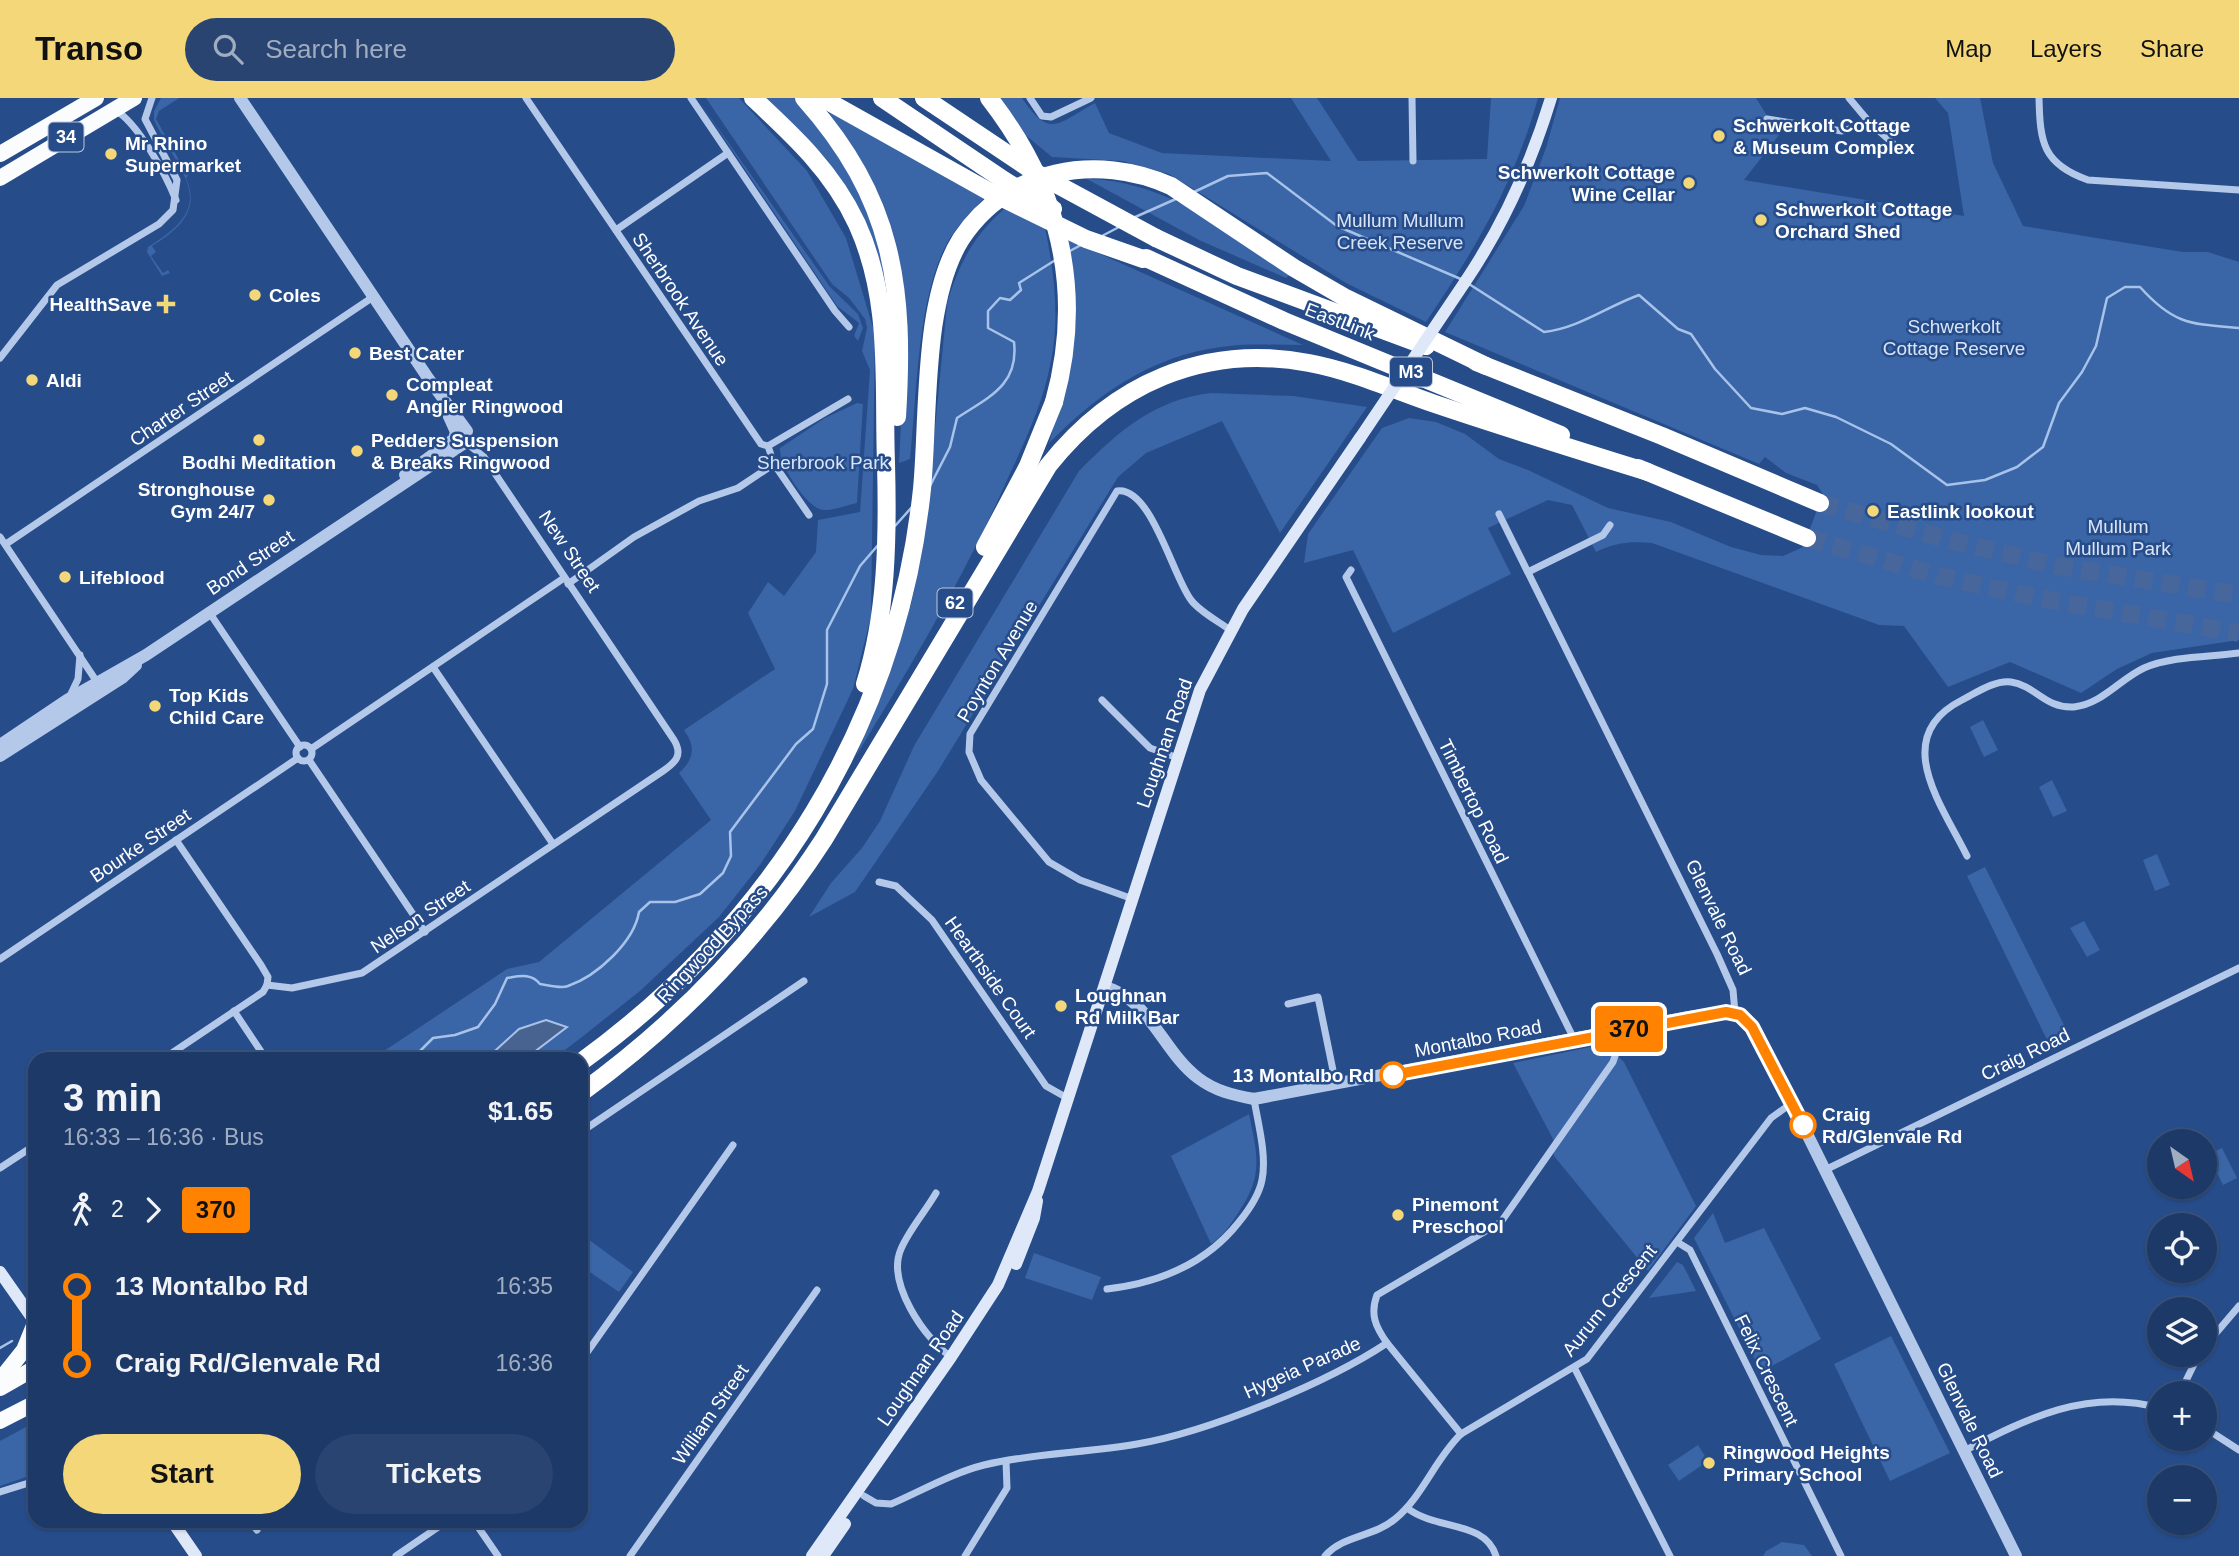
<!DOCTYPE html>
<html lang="en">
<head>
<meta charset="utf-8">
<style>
  :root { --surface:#1c3968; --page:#294471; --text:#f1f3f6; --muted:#a0acc0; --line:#3a537c; --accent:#f3d779 }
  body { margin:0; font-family:Arial,sans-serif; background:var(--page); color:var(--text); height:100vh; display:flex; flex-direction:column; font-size:26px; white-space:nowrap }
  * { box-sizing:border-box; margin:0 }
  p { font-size:23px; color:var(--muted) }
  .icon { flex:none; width:38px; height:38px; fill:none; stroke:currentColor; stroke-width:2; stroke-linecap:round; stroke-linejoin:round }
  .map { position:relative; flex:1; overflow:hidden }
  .panel { position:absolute; left:28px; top:954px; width:560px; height:476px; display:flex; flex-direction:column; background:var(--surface); border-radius:21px; box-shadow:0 2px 5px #0004,0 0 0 2px var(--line) }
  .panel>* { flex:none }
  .badge { padding:0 14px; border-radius:5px; font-size:24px; line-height:46px }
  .needle { width:46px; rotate:146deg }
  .buttons { position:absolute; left:2147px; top:1031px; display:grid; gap:14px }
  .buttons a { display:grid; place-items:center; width:70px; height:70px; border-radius:50%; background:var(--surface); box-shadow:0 2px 5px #0004,0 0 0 2px var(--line); font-size:35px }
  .map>.badge { position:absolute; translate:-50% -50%; box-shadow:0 0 0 4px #fff }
  .legs { display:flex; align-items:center; gap:10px; height:77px; padding:0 35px; font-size:23px }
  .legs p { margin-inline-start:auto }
  .overview { display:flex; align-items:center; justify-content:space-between; height:119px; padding:0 35px }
  h1 { font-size:38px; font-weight:600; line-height:52px }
  .cta { display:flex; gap:14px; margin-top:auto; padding:14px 35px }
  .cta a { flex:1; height:80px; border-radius:42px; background:var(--accent); color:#111; font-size:28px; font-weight:600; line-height:80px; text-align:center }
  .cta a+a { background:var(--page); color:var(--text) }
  ul { padding:0 35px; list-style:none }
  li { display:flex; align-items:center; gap:24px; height:77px; font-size:26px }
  li i { display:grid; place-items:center; width:10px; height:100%; margin:0 9px; background:currentColor }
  li i::after { content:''; width:18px; height:18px; margin:-9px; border:5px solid; border-radius:50%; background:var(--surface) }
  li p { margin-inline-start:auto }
  li:first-child i { background:linear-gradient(#0000 50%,currentColor 0) }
  li:last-child i { background:linear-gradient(currentColor 50%,#0000 0) }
  header { display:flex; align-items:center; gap:42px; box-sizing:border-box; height:98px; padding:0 35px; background:var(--accent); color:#111 }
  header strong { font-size:33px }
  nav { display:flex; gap:38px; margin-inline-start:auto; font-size:24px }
  .search { width:490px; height:63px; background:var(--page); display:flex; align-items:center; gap:18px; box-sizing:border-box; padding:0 24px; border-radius:38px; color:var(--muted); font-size:26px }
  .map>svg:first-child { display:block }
  .green { fill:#3a65a7 }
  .water { fill:#496391; stroke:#a8c3ea; stroke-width:2 }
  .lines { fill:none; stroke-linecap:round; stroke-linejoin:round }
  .stream { stroke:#a8c3ea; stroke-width:2.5 }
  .motorway-tunnel { stroke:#47679c; stroke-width:18; stroke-dasharray:18 9; stroke-linecap:butt }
  .minor { stroke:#b4c9ea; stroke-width:7 }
  .tertiary { stroke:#b4c9ea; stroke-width:12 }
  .secondary { stroke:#dee8f8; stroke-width:12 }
  .trunk { stroke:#fbfcfe; stroke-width:16 }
  .motorway { stroke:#fff; stroke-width:18 }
  .secondary-bridge { stroke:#dee8f8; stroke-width:12 }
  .motorway-bridge { stroke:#fff; stroke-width:18 }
  .line-1-casing { stroke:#fff; stroke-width:16 }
  .line-1 { stroke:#ff8200; stroke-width:10 }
  .poi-dot { fill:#f3d779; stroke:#264c8a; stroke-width:2.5 }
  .stop-1-dot { fill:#fff; stroke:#ff8200; stroke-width:3.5 }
  .labels { text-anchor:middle; stroke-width:5; stroke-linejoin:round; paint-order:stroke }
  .shield { fill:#264c8a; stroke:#bec9dc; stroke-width:2 }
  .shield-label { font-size:18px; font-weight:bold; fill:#fff }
  .poi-label { font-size:19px; font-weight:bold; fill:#fff; stroke:#264c8a; text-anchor:start }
  .park-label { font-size:19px; fill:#d8e4f7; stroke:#264c8a }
  .street-label { font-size:19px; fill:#fff; stroke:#264c8a }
  .stop-label { font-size:19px; font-weight:bold; fill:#fff; stroke:#264c8a; text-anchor:end }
</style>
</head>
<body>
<header>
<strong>Transo</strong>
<div class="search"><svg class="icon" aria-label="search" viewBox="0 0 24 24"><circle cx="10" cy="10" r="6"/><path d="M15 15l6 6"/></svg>Search here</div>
<nav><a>Map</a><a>Layers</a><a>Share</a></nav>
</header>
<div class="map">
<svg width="2239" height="1458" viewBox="0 0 2239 1458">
  <rect width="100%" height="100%" fill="#264c8a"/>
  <g class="green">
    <path d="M161,0H179L159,13L156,21L188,78L186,80C201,113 178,132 152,148L156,154L151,158L163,175L168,172L170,175L162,178L147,154L148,149C222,105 181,80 154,22V13Z"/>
    <path d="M697,0L830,189L858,216L863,230L858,243L854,238L859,225L837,208Z"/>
    <path d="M706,0H739L807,73L846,140L875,236L871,518L853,591L795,713L760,767L719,819L640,893L582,939L553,961H372L507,871L539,864L711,722L679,675C694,661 696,649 684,632L775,571L748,515L768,484L784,498L816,454L818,422L860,414L870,272L862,253L867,230L865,221L849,200L832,186Z"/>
    <path d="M762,0H796L846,63L879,142L893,215L866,135Z"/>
    <path d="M999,0H1022C1050,42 1058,25 1095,5L1109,35L1162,55L1331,63L1291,0H1317L1358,63L1487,61L1491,0H1538C1513,89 1476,149 1426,224L1346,185L1169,76L1122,63L1052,59L1023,35Z"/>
    <path d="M1560,0H1756L1779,37L1744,82L1964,118L1948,15L1935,0H1980L1993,65L2023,128L2183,154H2208L2239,164V542L2152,555L2117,571L2081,595L2010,564L1948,589L1904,528L1879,527L1652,445C1631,443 1616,444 1596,454L1572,407L1548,402L1488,430L1511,476L1393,535L1353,452L1304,465L1308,436L1382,330L1409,320L1436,324L1465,336L1499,361L1528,372L1608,410L1671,424L1731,449L1761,457L1783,458L1803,449L1823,396L1817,387L1786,375L1765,359L1759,366L1445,234L1524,108L1546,50Z"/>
    <path d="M827,11C878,43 932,70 985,99C973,112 960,125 950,140C917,194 917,297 910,361L899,365L905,243L858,61Z"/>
    <path d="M1087,81C1164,82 1230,134 1293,174L1286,180L1199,142Z"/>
    <path d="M1004,111L1045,130C1054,173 1060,219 1051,263C1043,306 1025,343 1007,382C965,478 910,569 856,658L911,507L925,435L947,206C958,167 974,137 1004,111Z"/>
    <path d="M1067,141L1303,247C1282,247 1260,246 1239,247C1159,253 1104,290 1049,345L1070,270Z"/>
    <path d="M1211,295L1294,298L1367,309L1280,435L1222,323L1146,355L1118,379L938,673L855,794L809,819L831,785L862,750L880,723L914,648L1079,373C1119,333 1153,302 1211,295Z"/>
    <path d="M857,305L863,306L857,405C847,407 833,413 823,412C807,410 778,366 780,350L825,320Z"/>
    <path d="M1983,622L1998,652L1984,659L1970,629Z"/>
    <path d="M2052,682L2067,713L2053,719L2039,689Z"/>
    <path d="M2157,756L2170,787L2155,793L2143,762Z"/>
    <path d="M1985,769L2072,943L2052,952L1967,778Z"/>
    <path d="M2084,823L2100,852L2087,859L2070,830Z"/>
    <path d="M1605,946L1624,964L1696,1108L1648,1173L1554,1058L1553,1041L1513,965Z"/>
    <path d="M1249,1016C1257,1056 1264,1076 1240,1112C1232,1125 1224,1137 1211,1146L1171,1058Z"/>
    <path d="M2222,1050L2237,1080L2223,1087L2208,1057Z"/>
    <path d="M1713,1115L1725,1145L1764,1130L1821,1241L1761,1274L1694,1140Z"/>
    <path d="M581,1136L633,1174L619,1194L581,1168Z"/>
    <path d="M1034,1155L1101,1179L1092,1202L1025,1180Z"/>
    <path d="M1677,1164L1683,1167L1696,1193L1649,1200Z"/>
    <path d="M1891,1238L1950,1355L1890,1383L1834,1266Z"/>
    <path d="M35,1324V1376L0,1388V1343Z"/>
    <path d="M1698,1347L1708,1363L1679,1383L1668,1367Z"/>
    <path d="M1782,1444L1804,1447L1812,1458H1763L1766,1453Z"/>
  </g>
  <path class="water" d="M546,922L567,929L525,961H486L519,931Z"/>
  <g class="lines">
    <g class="stream">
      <path d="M1194,94L1228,78L1267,75L1337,128L1463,182"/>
      <path d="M1133,120L1178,100"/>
      <path d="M1100,139L1119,129"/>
      <path d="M1068,154L1081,147"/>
      <path d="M1469,186L1544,234C1579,230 1606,209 1639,197L1678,231L1691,236L1715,271L1751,310L1782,316L1805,310L1836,319L1891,346L1947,387L1985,382L2017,369L2043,349L2059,305L2082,274L2096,248L2107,200L2125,189H2140C2174,227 2191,226 2239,230"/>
      <path d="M930,388L950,349L957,320C989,299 1019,287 1014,244L988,230V213L1000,200L1010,202L1021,192L1019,185L1057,161"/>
      <path d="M895,428L912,409"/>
      <path d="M412,961L433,940L455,937L478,929L495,906L507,880C520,878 531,875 540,886C548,887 561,891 568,888C597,878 634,844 639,814L650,804H675L700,796L723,775L731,758L730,734L796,646L813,631L827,586V532L860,468L879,446"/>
      <path d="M0,1250L12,1243"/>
    </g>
    <g class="motorway-tunnel">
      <path d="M1820,405L1949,442L2057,468L2239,497"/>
      <path d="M1807,440L1939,478L2038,500L2239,535"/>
    </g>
    <g class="minor">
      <path d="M526,0L761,346L768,348L774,366L809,417"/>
      <path d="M691,0L835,213L849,229"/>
      <path d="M1030,0L1042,18L1051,19L1091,0"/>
      <path d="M1412,0L1413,63"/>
      <path d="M2039,0C2040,45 2043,66 2088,82L2239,92"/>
      <path d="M115,12C138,25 166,77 176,102"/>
      <path d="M1767,21L1842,33L1870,25L1849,0"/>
      <path d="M1870,25L1897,49"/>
      <path d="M616,132L728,55"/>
      <path d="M0,260L57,187L159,126L173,112L177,82L145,21L152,0"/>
      <path d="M768,348L848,301"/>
      <path d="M1499,416L1717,856L1733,892L1735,915"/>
      <path d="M0,439L99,587"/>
      <path d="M6,446L373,199"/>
      <path d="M1351,472L1346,479L1574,941"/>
      <path d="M1528,474L1603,437L1610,427"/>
      <path d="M568,486L634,439L699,403L738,390L774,366"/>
      <path d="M209,514L300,649"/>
      <path d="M433,569L553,746"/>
      <path d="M70,598L78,581L80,557"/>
      <path d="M1102,602L1150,650L1178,660"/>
      <circle cx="304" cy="655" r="8"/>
      <path d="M311,651L564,480"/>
      <path d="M309,662L425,834"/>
      <path d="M176,742L261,867L268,879L267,887"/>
      <path d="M1967,758C1942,707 1889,639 1962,602C1976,595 1994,582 2011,584C2035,587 2045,611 2074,609C2102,606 2120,581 2144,570C2172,558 2209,559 2239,555"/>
      <path d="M879,784L896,788L932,822L1046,988L1069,1001"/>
      <path d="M1133,801L1080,782L1049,764L981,682L969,654L970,636L1117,393C1151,388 1173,479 1191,502C1200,514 1218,523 1230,532"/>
      <path d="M0,861L298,660"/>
      <path d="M267,887L292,890L362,875L663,673C676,664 683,657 674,642L484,359L469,347L463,346"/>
      <path d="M1288,906L1318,899L1336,987"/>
      <path d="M234,913L266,961"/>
      <path d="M163,961L263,894L267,887"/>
      <path d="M581,1034L804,883"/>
      <path d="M0,1070L35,1047"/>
      <path d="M1825,1072L2239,870"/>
      <path d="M936,1095C925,1114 909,1132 901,1151C886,1185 925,1241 951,1259"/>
      <path d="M1677,1144L1690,1152L1841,1458"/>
      <path d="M1107,1191C1159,1185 1206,1166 1239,1124C1248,1113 1259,1097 1262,1082C1267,1057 1258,1026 1254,1001"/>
      <path d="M1387,1245L1461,1336"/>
      <path d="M2205,1248L2239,1208"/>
      <path d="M581,1263L733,1047"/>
      <path d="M1575,1271L1670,1458"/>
      <path d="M2180,1295L2199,1256"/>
      <path d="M2205,1330L2239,1352"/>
      <path d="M1964,1353C2028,1320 2087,1290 2160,1310"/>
      <path d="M0,1394L35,1383"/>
      <path d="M864,1398L876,1405L891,1406C921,1393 952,1375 984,1367C1033,1355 1086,1355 1137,1346C1208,1334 1327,1285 1387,1245C1375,1228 1370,1216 1377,1197L1501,1124L1613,964L1616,955L1612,934"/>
      <path d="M1407,1410C1437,1433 1485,1422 1496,1458"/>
      <path d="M250,1423L257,1432"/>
      <path d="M474,1423L498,1458"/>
      <path d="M396,1458L447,1423"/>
      <path d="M630,1458L817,1192"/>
      <path d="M965,1458L1007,1390L1006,1363"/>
      <path d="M1325,1458C1343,1437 1374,1439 1395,1421C1423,1398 1435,1361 1461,1336L1587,1261L1771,1020L1792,1005"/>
    </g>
    <g class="tertiary">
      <path d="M240,0L428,280L467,333L463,346"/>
      <path d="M405,377L454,341L456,334L447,314"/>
      <path d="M0,647L67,602L146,557L463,346"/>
      <path d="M0,658L122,580L136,567"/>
      <path d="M1105,889C1149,900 1163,954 1198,980C1215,993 1233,997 1254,1001L1689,919C1736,912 1745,912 1767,955L2016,1458"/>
    </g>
    <g class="secondary">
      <path d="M1465,184C1504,126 1531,66 1551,0"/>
      <path d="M1016,1166L1034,1120L1037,1103"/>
      <path d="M0,1174L35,1224"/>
      <path d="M172,1423L196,1458"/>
      <path d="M812,1458L951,1259L998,1187L1038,1093L1200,592L1243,511L1360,340"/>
      <path d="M823,1458L845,1426"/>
    </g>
    <g class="trunk">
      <path d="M0,56L96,0"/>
      <path d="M0,80L134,0"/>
      <path d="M0,1282L24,1252L35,1225"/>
      <path d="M0,1290L35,1270"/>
      <path d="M0,1323L35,1305"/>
    </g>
    <g class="motorway">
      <path d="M753,0C793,37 833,74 857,126C892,203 883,283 886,365C888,439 887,516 865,586"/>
      <path d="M804,0C894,101 905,189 897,319"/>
      <path d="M822,0L990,94"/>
      <path d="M882,0L1005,83"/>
      <path d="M924,0L1030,71"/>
      <path d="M1156,140L1237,178L1426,248"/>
      <path d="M1146,160L1284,223L1561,337"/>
      <path d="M1476,264L1662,338L1820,405"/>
      <path d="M1638,370L1807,440"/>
      <path d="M985,449L1028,368L1054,304"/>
      <path d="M581,964C772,825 897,628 922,391C929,318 922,203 961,141C1008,70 1097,55 1171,88L1294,170L1344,199L1486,268"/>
      <path d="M581,995C676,926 760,840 824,741L1048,368C1113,286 1204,245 1309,265C1352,273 1394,292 1435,306C1506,330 1577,352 1648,374"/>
    </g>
    <path class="secondary-bridge" d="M1360,340L1465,184"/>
    <g class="motorway-bridge">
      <path d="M989,0C1059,90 1085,192 1054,304"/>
      <path d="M1036,75L1156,140"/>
      <path d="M1005,83L1053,111"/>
      <path d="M990,94L1086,141L1143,161"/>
    </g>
  </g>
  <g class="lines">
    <g class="line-1-casing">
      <path id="line-1" d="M1393,977L1726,914L1740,917L1752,929L1803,1027"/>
    </g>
    <use href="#line-1" class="line-1"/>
  </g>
  <g class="poi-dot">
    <circle cx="1719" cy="38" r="7"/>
    <circle cx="111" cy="56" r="7"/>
    <circle cx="1689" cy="85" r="7"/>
    <circle cx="1761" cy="122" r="7"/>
    <circle cx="255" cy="197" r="7"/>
    <path d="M162.5 195.5h7v7h7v7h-7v7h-7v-7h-7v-7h7z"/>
    <circle cx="355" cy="255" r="7"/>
    <circle cx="32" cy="282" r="7"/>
    <circle cx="392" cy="297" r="7"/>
    <circle cx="259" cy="342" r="7"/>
    <circle cx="357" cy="353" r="7"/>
    <circle cx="269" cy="402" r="7"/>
    <circle cx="1873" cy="413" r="7"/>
    <circle cx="65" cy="479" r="7"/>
    <circle cx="155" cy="608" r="7"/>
    <circle cx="1061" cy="908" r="7"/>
    <circle cx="1398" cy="1117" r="7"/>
    <circle cx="1709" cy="1365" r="7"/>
  </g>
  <g class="stop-1-dot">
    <circle cx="1393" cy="977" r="12"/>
    <circle cx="1803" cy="1027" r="12"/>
  </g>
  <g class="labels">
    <g class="shield">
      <rect x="48.5" y="24.5" width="35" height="29" rx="5"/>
      <rect x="1390" y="259.5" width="42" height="29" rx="5"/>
      <rect x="937.5" y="490.5" width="35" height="29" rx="5"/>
    </g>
    <g class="shield-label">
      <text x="66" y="45">34</text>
      <text x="1411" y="280">M3</text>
      <text x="955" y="511">62</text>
    </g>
    <g class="poi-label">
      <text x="1733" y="34">Schwerkolt Cottage<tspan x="1733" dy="22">&amp; Museum Complex</tspan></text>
      <text x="125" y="52">Mr Rhino<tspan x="125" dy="22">Supermarket</tspan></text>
      <text x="1675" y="81" text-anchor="end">Schwerkolt Cottage<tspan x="1675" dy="22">Wine Cellar</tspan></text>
      <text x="1775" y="118">Schwerkolt Cottage<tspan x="1775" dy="22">Orchard Shed</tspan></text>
      <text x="269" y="204">Coles</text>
      <text x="152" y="213" text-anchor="end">HealthSave</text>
      <text x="369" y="262">Best Cater</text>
      <text x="46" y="289">Aldi</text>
      <text x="406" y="293">Compleat<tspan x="406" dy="22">Angler Ringwood</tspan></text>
      <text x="371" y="349">Pedders Suspension<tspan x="371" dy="22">&amp; Breaks Ringwood</tspan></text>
      <text x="259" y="371" text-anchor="middle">Bodhi Meditation</text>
      <text x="255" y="398" text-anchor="end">Stronghouse<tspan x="255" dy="22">Gym 24/7</tspan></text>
      <text x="1887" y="420">Eastlink lookout</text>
      <text x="79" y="486">Lifeblood</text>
      <text x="169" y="604">Top Kids<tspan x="169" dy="22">Child Care</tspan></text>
      <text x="1075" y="904">Loughnan<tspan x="1075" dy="22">Rd Milk Bar</tspan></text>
      <text x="1412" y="1113">Pinemont<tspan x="1412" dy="22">Preschool</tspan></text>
      <text x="1723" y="1361">Ringwood Heights<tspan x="1723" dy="22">Primary School</tspan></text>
    </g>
    <g class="park-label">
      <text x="1400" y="129">Mullum Mullum<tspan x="1400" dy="22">Creek Reserve</tspan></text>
      <text x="1954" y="235">Schwerkolt<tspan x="1954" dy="22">Cottage Reserve</tspan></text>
      <text x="823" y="371">Sherbrook Park</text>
      <text x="2118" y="435">Mullum<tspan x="2118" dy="22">Mullum Park</tspan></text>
    </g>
    <g class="street-label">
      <text transform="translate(681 201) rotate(56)" y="7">Sherbrook Avenue</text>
      <text transform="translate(1340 223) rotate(21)" y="7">EastLink</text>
      <text transform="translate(181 310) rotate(-34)" y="7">Charter Street</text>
      <text transform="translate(570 453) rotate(56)" y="7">New Street</text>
      <text transform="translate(250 464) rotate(-34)" y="7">Bond Street</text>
      <text transform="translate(997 563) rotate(-59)" y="7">Poynton Avenue</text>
      <text transform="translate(1164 645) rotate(-71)" y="7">Loughnan Road</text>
      <text transform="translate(1474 703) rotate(64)" y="7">Timbertop Road</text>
      <text transform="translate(140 747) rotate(-34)" y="7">Bourke Street</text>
      <text transform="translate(420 818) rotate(-34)" y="7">Nelson Street</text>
      <text transform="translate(1719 819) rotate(64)" y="7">Glenvale Road</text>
      <text transform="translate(712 846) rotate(-47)" y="7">Ringwood Bypass</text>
      <text transform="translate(991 879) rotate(55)" y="7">Hearthside Court</text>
      <text transform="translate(1478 940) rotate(-11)" y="7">Montalbo Road</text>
      <text transform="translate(2025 956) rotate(-26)" y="7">Craig Road</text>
      <text transform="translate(1609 1202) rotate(-51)" y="7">Aurum Crescent</text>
      <text transform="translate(1302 1269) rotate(-24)" y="7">Hygeia Parade</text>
      <text transform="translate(920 1270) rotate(-55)" y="7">Loughnan Road</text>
      <text transform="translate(1767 1272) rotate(64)" y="7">Felix Crescent</text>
      <text transform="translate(710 1316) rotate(-55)" y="7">William Street</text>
      <text transform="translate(1970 1322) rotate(64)" y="7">Glenvale Road</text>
    </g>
    <g class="stop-label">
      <text x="1374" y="984">13 Montalbo Rd</text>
      <text x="1822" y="1023" text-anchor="start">Craig<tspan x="1822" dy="22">Rd/Glenvale Rd</tspan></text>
    </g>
  </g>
</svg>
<div class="buttons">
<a><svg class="needle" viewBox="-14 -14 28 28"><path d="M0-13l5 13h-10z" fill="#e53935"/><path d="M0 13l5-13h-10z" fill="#a0acc0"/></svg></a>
<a><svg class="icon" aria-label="locate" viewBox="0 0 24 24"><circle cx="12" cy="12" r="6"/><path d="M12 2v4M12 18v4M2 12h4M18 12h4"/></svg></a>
<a><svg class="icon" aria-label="layers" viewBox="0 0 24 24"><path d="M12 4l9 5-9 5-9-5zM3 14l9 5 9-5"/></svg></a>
<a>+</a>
<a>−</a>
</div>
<b class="badge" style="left:1629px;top:931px;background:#ff8200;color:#111">370</b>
<section class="panel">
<div class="overview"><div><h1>3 min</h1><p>16:33 – 16:36 · Bus</p></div><b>$1.65</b></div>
<div class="legs"><svg class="icon" aria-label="walk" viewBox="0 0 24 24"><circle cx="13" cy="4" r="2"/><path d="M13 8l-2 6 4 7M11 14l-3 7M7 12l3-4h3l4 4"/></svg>2<svg class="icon" aria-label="forward" viewBox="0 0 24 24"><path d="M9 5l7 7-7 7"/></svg><b class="badge" style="background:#ff8200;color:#111">370</b></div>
<ul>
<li><i style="color:#ff8200"></i><b>13 Montalbo Rd</b><p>16:35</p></li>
<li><i style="color:#ff8200"></i><b>Craig Rd/Glenvale Rd</b><p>16:36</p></li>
</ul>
<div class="cta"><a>Start</a><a>Tickets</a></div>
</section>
</div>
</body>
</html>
